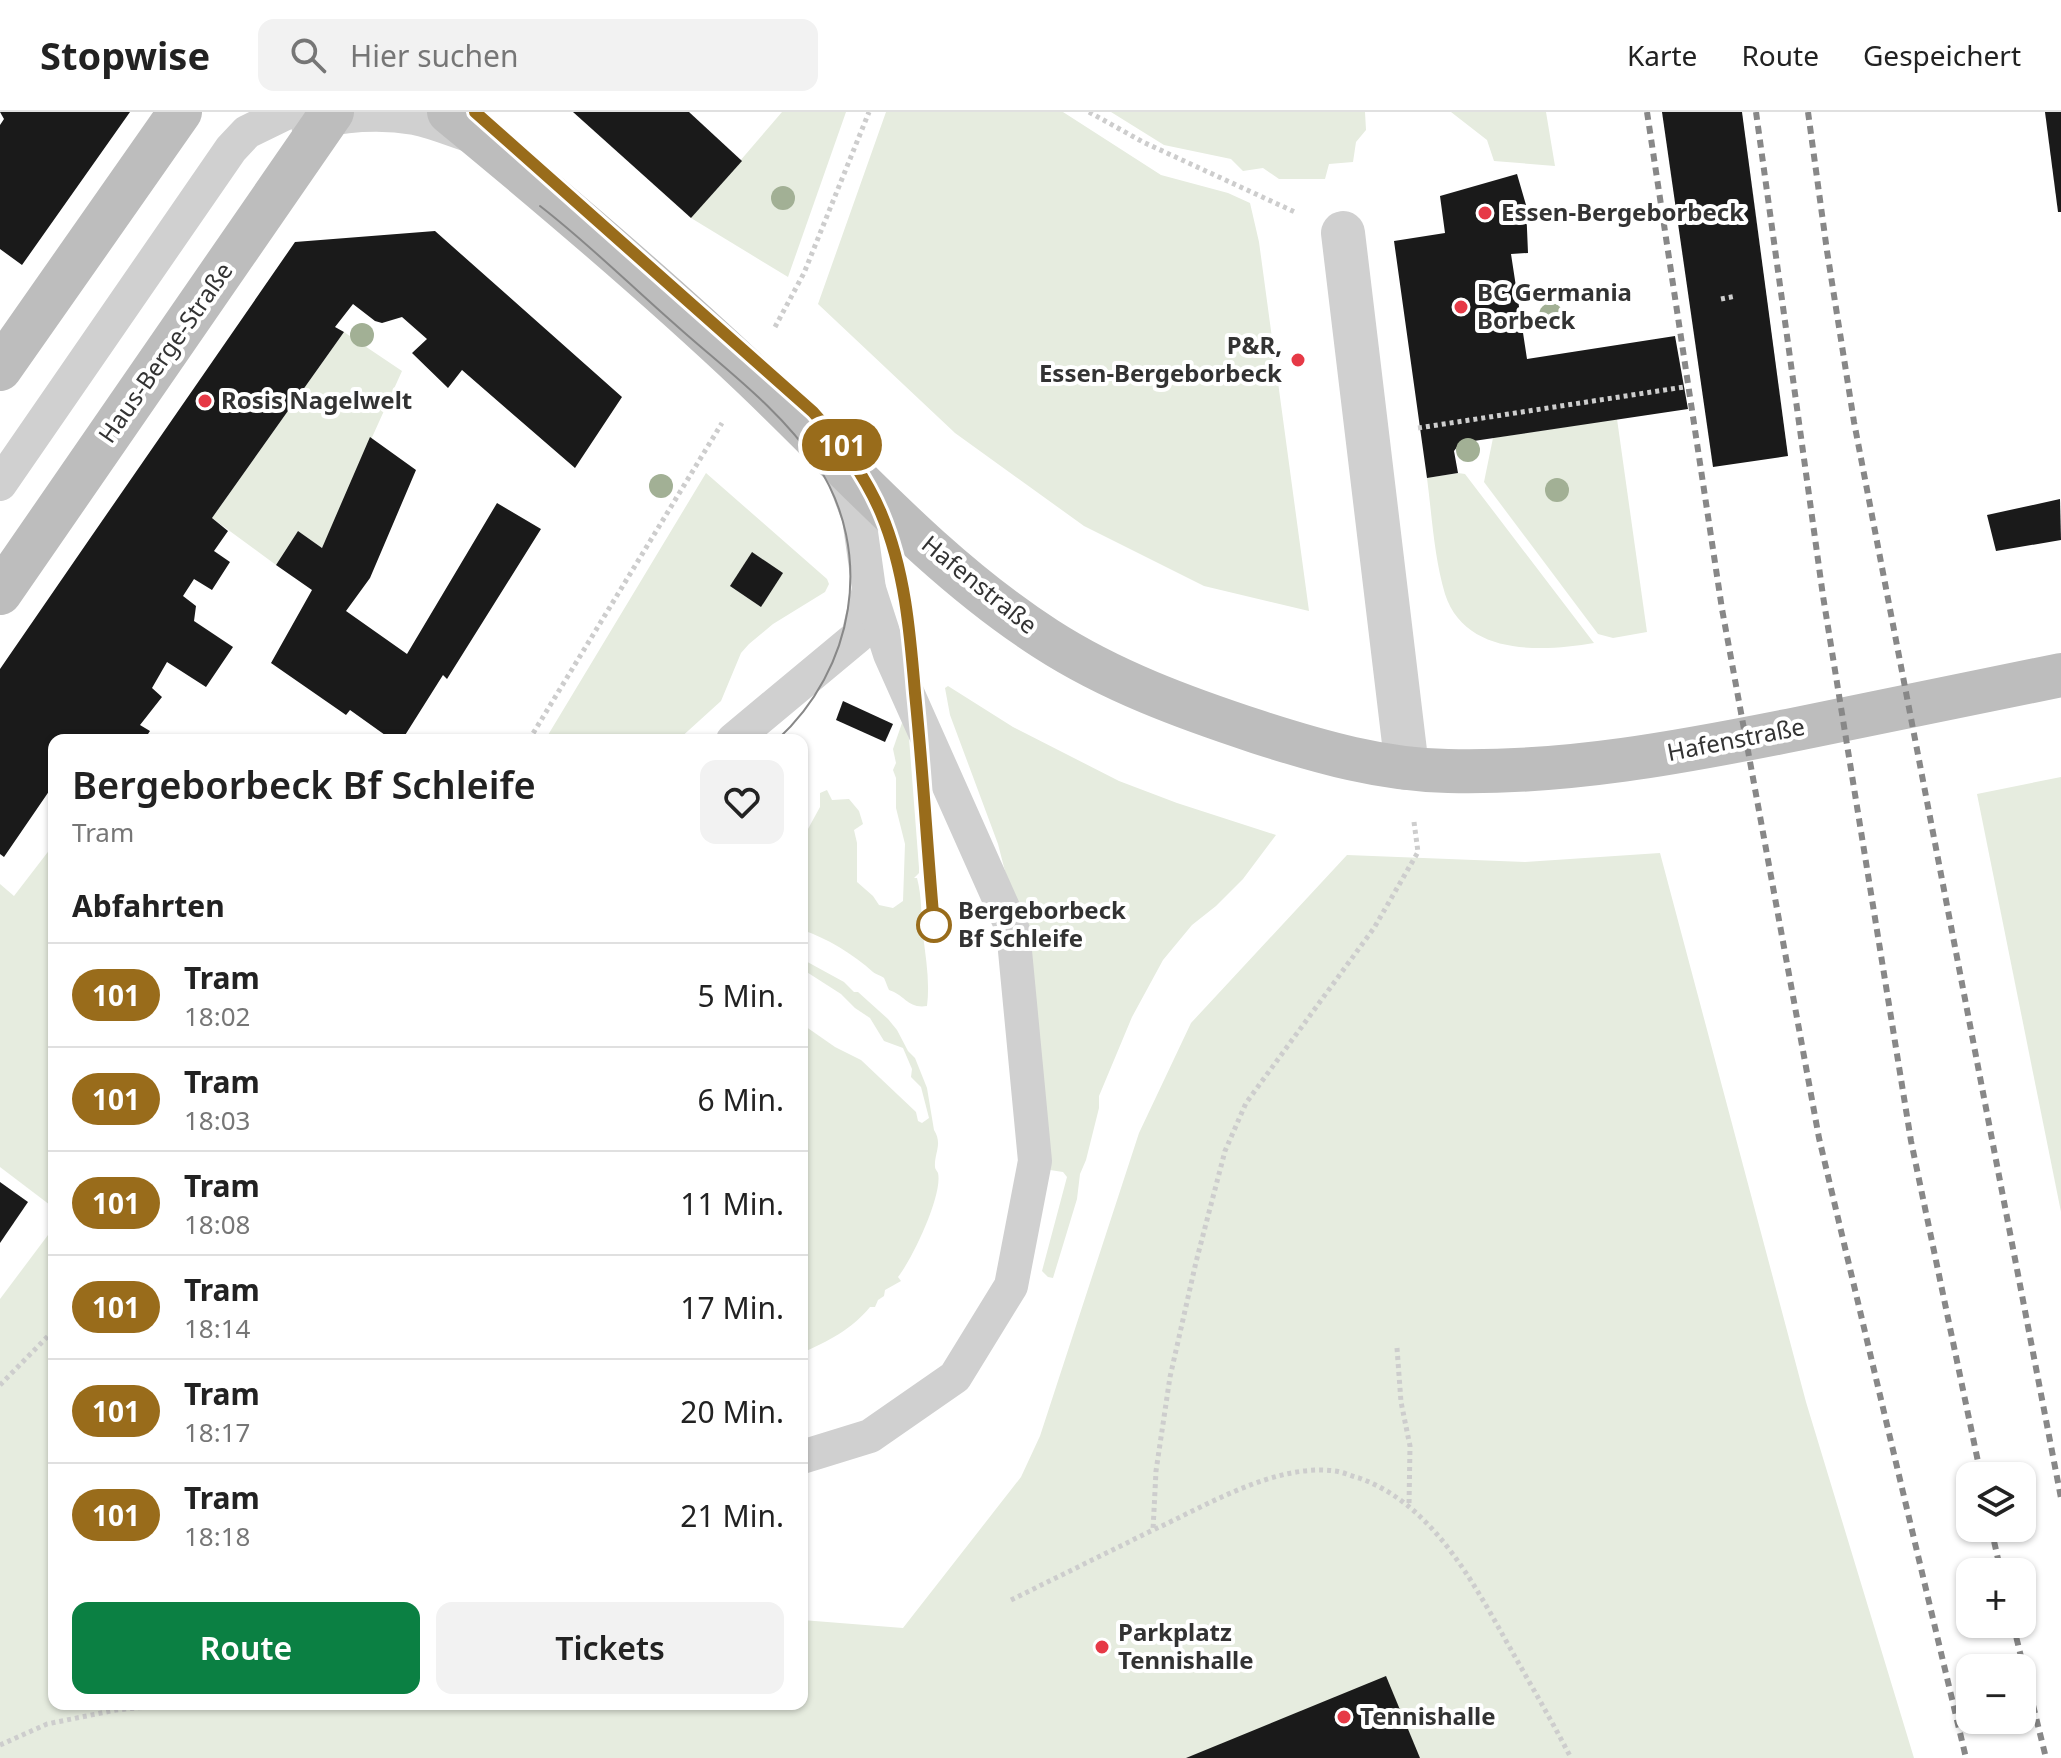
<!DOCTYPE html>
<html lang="de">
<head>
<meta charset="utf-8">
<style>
  :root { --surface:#fff; --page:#f2f2f2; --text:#222; --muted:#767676; --line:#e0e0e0; --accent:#0b8043 }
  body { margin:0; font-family:"Noto Sans",sans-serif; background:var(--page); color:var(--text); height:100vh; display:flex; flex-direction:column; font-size:30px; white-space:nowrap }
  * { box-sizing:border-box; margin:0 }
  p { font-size:26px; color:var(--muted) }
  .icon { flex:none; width:44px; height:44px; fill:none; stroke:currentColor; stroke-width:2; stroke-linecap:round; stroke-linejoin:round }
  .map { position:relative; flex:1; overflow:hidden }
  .panel { position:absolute; left:48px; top:622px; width:760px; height:976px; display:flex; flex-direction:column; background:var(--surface); border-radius:16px; box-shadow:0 2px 6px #0004 }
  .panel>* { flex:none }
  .badge { padding:0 16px; border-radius:26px; font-size:28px; line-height:52px }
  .fabs { position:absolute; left:1956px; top:1350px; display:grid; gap:16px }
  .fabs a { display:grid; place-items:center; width:80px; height:80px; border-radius:16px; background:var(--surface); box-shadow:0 2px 6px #0004; font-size:40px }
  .map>.badge { position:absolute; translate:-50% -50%; box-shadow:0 0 0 4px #fff }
  h2 { padding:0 24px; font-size:30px; line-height:72px }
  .round { display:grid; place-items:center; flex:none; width:84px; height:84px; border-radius:16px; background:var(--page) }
  .summary { display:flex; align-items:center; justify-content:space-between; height:136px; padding:0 24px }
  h1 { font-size:38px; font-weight:600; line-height:60px }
  .primary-button { display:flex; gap:16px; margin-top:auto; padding:16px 24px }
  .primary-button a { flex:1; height:92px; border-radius:16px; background:var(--accent); color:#fff; font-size:32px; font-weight:600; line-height:92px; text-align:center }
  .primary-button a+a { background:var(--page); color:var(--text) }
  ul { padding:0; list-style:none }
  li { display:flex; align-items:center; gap:24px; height:104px; padding:0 24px; border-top:2px solid var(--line) }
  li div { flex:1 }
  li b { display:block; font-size:30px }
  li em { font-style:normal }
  li .badge { min-width:88px; font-weight:700; text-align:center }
  header { display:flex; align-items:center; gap:48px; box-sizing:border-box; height:112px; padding:0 40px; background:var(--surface); border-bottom:2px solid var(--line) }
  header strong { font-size:38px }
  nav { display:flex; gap:44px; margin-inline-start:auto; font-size:28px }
  .search { width:560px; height:72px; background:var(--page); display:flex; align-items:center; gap:20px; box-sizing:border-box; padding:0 28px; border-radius:16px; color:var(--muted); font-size:30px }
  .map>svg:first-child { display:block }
  .green { fill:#e6ecdf }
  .building { fill:#1a1a1a }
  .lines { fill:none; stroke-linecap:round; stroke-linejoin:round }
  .path { stroke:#cdcdcd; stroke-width:5; stroke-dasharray:4 4; stroke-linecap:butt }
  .lane { stroke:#d0d0d0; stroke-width:34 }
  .street { stroke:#d0d0d0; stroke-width:44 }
  .secondary { stroke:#bdbdbd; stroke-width:44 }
  .tram { stroke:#888; stroke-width:2 }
  .rail { stroke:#888; stroke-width:6; stroke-dasharray:8 6; stroke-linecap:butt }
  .tree { fill:#a2b095 }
  .line-casing { stroke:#fff; stroke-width:18 }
  .line { stroke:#996c1b; stroke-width:12 }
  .poi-dot { fill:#e63946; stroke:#fff; stroke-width:3 }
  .stop-dot { fill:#fff; stroke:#996c1b; stroke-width:4 }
  .labels { text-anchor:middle; stroke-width:8; stroke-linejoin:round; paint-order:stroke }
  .poi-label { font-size:24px; font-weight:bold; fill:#333; stroke:#fff; text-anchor:start }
  .street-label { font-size:24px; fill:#333; stroke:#fff }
  .stop-label { font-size:24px; font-weight:bold; fill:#333; stroke:#fff; text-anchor:start }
</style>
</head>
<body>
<header>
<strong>Stopwise</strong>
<div class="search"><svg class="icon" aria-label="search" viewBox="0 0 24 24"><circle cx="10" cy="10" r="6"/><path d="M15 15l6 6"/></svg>Hier suchen</div>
<nav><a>Karte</a><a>Route</a><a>Gespeichert</a></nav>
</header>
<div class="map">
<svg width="2061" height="1646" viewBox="0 0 2061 1646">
  <rect width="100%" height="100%" fill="#fff"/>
  <g class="green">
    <path d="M782,0H846L788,165L691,106Z"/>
    <path d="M886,0H1063L1161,63L1228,81L1250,91L1259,130L1309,499L1204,474L1084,414L955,321L818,192Z"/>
    <path d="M1111,0H1365L1366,18L1356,30L1353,50L1329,52L1325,67H1279L1263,56L1243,59L1231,47L1164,33Z"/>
    <path d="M1451,0H1546L1555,54L1494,49L1487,28Z"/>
    <path d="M344,220L402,259L322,436L298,419L276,453L212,406Z"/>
    <path d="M1617,307L1647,520L1613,526L1598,522L1484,370L1493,326Z"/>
    <path d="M706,361L827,467L829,472L825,480L773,512L749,532L741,541L721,589L678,628H545Z"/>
    <path d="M1458,361L1465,362L1594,531C1542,540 1465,544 1445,482C1434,445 1432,404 1427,366Z"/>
    <path d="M948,574L1013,615L1119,669L1177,691L1276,723L1243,767L1216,794L1192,813L1163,848L1132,905L1099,984V996L1086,1048L1080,1062L1077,1087L1053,1166L1048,1165L1042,1159L1067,1065L1063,1060L1050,1058L1006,763L998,732L950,603L945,576Z"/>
    <path d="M902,611L905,612L909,626L919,756V761L914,766H917C922,785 921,803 923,823C926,847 930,870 927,894C908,897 905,883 889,878C887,874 886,870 884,866C882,864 875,862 873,860C853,842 827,826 802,818V728L820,695V681L827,678L832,688L849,687L859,699L863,712L854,718L857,731V770L873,784L879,793L893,796L903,789L905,732L896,696V666L893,658L896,651L893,637Z"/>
    <path d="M2061,665V1100L1977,682Z"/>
    <path d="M54,732V1096L0,1055V772L14,784Z"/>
    <path d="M1660,741L1806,1290L1914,1646H0V1187L54,1115V1592H802V1508L903,1516L1021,1365L1040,1324L1139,1021L1191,911L1347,743L1525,750Z"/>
    <path d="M802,847L844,870L854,880H858L888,907L897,918L908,939L915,946L927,976L934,1018C943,1032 934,1041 935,1055C935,1057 937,1059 938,1061C943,1082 913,1146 898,1165L901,1169L885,1178L884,1184L878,1188L875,1195H870C851,1218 828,1229 802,1241V912L835,935L861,948L916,1000L918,1009L922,1011L929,1006L921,975L911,965L912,957L903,936L884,929L870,906L855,896L841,882L802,857Z"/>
  </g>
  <g class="building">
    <path d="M0,0H130L22,153L0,137V13L4,7Z"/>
    <path d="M573,0H689L742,49L691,106Z"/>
    <path d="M1662,0H1742L1788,344L1713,355Z"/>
    <path d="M2045,0H2061V100H2058Z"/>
    <path d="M1517,62L1526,93L1528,141L1511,142L1527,247L1675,224L1688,297L1460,331L1454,339L1458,361L1427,366L1394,129L1445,121L1440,84Z"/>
    <path d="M435,119L622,285L575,356L462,258L448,276L412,241L427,227L402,205L382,211L375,209L353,192L335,215L344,220L212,406L228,419L214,439L230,450L212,478L194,467L183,484L196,494L194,509L233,535L206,575L167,550L152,576L162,585L140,613L150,619L144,628H54V672L4,745L0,742V557L93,422L295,130Z"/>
    <path d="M370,325L416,358L370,466L346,499L407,542L497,391L541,417L447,567L443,563L402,628H392L350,598L346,603L271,551L312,478L276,453L298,419L322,436Z"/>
    <path d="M2060,387L2061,428L1996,439L1987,403Z"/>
    <path d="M752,440L783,461L761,495L730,474Z"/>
    <path d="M843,589L893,612L885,630L836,608Z"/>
    <path d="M0,1070L28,1090L0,1131Z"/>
    <path d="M1386,1564L1420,1646H1186Z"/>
  </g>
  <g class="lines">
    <g class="path">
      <path d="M1089,0L1143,30L1297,101"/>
      <path d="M1721,187L1736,184"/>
      <path d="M775,215L804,161L869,0"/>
      <path d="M1418,316L1684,275"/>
      <path d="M529,628L722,311"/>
      <path d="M1414,710L1418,740L1374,816L1246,991L1225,1039L1196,1150L1170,1265L1156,1359L1153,1418C1206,1394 1275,1351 1335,1359C1343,1360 1351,1364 1359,1366C1438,1394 1479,1482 1518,1550C1536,1582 1554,1613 1571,1646"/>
      <path d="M1397,1236L1401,1290L1410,1334L1409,1393"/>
      <path d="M0,1273L54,1218"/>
      <path d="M1011,1488L1153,1418"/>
      <path d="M0,1633L47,1612L116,1598L177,1592"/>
    </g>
    <g class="lane">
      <path d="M308,13C341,2 381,0 415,6C435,10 455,19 475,25"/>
      <path d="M0,372L231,37L247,20L288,0"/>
      <path d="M733,628L858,524L869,477"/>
      <path d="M802,1345L870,1324L955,1265L1011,1174L1035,1049L1013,818L890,542L869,477L859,406L839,353"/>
    </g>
    <path class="street" d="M1343,121L1407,656"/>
    <g class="secondary">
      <path d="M449,0C551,84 653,170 750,262C846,353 934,455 1046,527C1111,569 1185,596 1258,620C1320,640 1383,658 1448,659C1566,662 1682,640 1797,617C1885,599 1973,581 2061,563"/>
      <path d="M0,257L180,0"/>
      <path d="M0,481L332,0"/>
    </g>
    <g class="tram">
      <path d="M475,0L813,300C841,331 865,363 881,401C906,460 910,524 916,587C923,663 928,738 934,813"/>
      <path d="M540,94C588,131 632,175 678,215C725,257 781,298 816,351C876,441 854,558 777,628"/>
    </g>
    <g class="rail">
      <path d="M1647,0L1722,497L1819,1026L1966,1646"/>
      <path d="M1756,0L1823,484L1911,1029L1981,1364"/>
      <path d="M1808,0L1827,139L1854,310L2061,1386"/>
      <path d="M1991,1416L2001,1460"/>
      <path d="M2013,1512L2046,1646"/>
    </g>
  </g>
  <g class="tree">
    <circle cx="783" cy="86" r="12"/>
    <circle cx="1551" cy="203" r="12"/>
    <circle cx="362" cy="223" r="12"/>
    <circle cx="1468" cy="338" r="12"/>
    <circle cx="661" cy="374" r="12"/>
    <circle cx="1557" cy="378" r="12"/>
  </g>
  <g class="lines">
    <g class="line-casing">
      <path id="line" d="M475,0L813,300C841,331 865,363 881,401C905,458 910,520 915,581C923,658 927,736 934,813"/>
    </g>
    <use href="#line" class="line"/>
  </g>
  <g class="poi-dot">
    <circle cx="1485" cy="101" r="8"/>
    <circle cx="1461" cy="195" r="8"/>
    <circle cx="1298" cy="248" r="8"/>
    <circle cx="205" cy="289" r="8"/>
    <circle cx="1102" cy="1535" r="8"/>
    <circle cx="1344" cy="1605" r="8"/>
  </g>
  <circle class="stop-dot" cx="934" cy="813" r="16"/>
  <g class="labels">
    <g class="poi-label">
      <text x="1501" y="109">Essen-Bergeborbeck</text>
      <text x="1477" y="189">BC Germania<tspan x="1477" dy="28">Borbeck</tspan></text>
      <text x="1282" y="242" text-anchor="end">P&amp;R,<tspan x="1282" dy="28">Essen-Bergeborbeck</tspan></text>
      <text x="221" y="297">Rosis Nagelwelt</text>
      <text x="1118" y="1529">Parkplatz<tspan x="1118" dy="28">Tennishalle</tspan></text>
      <text x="1360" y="1613">Tennishalle</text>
    </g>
    <g class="street-label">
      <text transform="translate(166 241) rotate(-55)" y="8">Haus-Berge-Straße</text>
      <text transform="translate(979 473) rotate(39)" y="8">Hafenstraße</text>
      <text transform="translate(1736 628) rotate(-11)" y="8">Hafenstraße</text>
    </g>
    <g class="stop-label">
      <text x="958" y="807">Bergeborbeck<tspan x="958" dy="28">Bf Schleife</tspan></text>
    </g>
  </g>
</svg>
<div class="fabs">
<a><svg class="icon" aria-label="layers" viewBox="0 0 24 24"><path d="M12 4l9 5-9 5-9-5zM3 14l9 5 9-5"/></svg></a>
<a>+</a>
<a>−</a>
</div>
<b class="badge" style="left:842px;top:333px;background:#996c1b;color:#fff">101</b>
<section class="panel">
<div class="summary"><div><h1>Bergeborbeck Bf Schleife</h1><p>Tram</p></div><a class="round"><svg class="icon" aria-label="heart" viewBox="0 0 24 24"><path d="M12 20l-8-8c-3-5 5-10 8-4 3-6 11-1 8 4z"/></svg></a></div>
<h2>Abfahrten</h2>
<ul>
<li><span class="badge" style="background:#996c1b;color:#fff">101</span><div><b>Tram</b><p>18:02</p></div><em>5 Min.</em></li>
<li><span class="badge" style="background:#996c1b;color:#fff">101</span><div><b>Tram</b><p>18:03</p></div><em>6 Min.</em></li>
<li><span class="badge" style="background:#996c1b;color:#fff">101</span><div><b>Tram</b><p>18:08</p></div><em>11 Min.</em></li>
<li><span class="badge" style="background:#996c1b;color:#fff">101</span><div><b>Tram</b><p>18:14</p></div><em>17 Min.</em></li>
<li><span class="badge" style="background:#996c1b;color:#fff">101</span><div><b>Tram</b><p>18:17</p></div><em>20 Min.</em></li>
<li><span class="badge" style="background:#996c1b;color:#fff">101</span><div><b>Tram</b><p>18:18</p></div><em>21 Min.</em></li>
</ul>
<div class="primary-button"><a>Route</a><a>Tickets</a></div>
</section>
</div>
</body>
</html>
